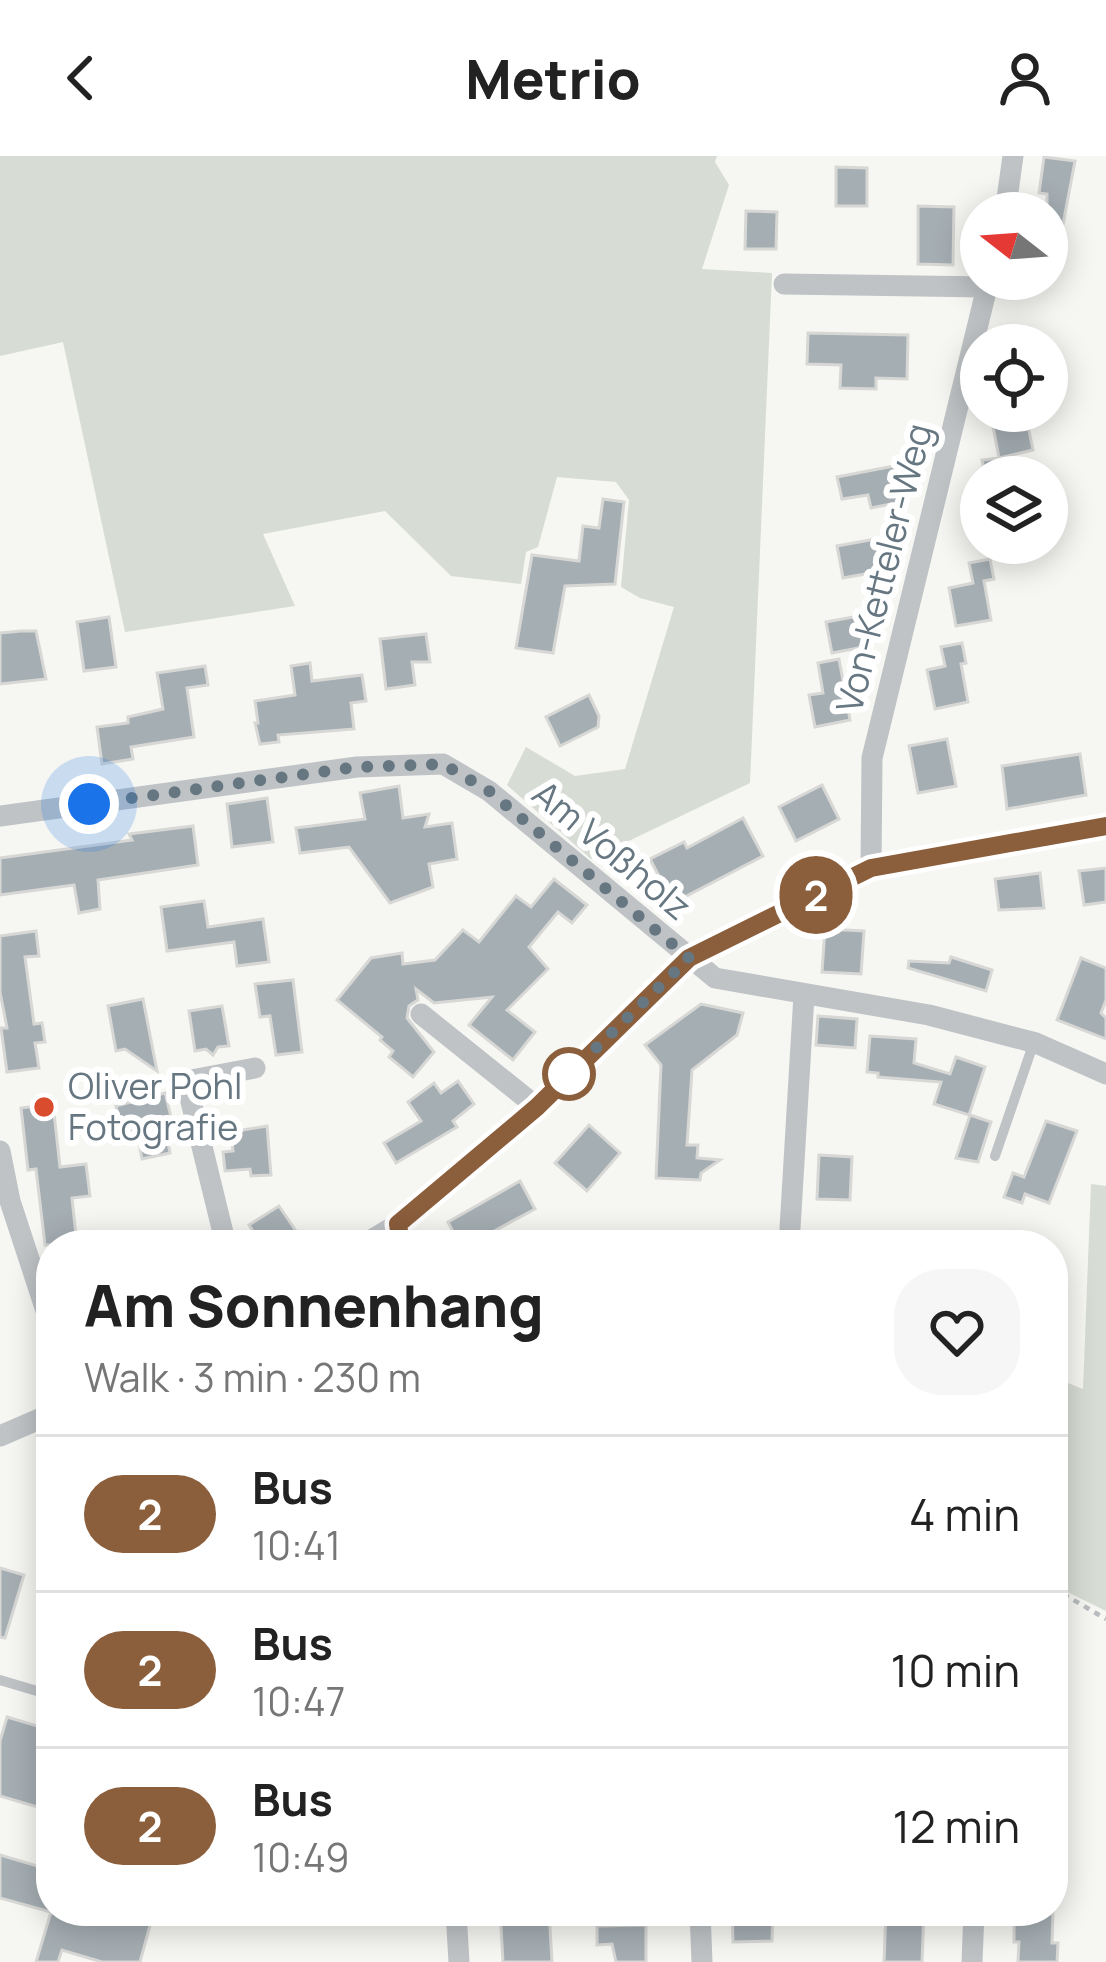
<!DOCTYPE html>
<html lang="en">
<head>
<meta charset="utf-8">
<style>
  :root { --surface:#fff; --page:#f6f6f6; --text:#222; --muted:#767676; --line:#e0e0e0 }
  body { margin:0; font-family:Manrope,sans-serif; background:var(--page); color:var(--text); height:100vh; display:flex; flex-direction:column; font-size:45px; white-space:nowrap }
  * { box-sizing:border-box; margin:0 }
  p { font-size:39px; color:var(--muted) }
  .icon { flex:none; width:66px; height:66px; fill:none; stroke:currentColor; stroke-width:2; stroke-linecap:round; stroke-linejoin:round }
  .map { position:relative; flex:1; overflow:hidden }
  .side { position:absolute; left:36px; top:1074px; width:1032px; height:696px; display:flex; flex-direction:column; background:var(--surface); border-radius:48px; box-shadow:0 6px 30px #0003 }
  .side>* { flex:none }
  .badge { padding:0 24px; border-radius:39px; font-size:42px; line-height:78px }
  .needle { width:78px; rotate:287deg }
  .tools { position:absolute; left:960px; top:36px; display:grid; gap:24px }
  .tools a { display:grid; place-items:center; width:108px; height:108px; border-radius:50%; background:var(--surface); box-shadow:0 6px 30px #0003; font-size:60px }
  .you { position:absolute; width:60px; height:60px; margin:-30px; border:9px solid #fff; border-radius:50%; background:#1a73e8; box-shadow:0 0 0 18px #1a73e833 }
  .map>.badge { position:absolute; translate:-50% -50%; box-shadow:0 0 0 6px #fff }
  .round { display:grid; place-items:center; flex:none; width:126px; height:126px; border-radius:48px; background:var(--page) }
  .headline { display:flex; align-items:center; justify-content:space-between; height:204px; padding:0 48px }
  h1 { font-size:57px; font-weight:800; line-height:90px }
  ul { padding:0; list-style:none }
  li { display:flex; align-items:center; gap:36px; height:156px; padding:0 48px; border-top:3px solid var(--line) }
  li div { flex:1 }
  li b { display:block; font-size:45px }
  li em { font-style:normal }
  li .badge { min-width:132px; font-weight:700; text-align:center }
  header { display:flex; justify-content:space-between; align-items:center; height:156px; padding:0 48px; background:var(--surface); font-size:54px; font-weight:800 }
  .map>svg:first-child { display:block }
  .green { fill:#d7dcd4 }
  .building { fill:#a5aeb3; stroke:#d7d7d5; stroke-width:3 }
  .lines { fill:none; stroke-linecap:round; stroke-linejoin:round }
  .path { stroke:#b9bcbe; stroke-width:4.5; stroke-dasharray:6 6; stroke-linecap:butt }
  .service { stroke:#bfc3c6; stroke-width:10 }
  .minor { stroke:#bfc3c6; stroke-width:21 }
  .line-casing { stroke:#fff; stroke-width:27 }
  .line { stroke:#8b5e3c; stroke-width:18 }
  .walk { stroke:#667782; stroke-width:12; stroke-dasharray:0 21.6 }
  .stop-dot { fill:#fff; stroke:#8b5e3c; stroke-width:6 }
  .poi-dot { fill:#da4c2e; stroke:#fff; stroke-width:4.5 }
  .labels { text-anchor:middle; stroke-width:12; stroke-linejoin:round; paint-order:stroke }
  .street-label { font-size:36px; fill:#667782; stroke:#fff }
  .poi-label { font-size:36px; fill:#667782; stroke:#fff; text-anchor:start }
</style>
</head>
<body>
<header><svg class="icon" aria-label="back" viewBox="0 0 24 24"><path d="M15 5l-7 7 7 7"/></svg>Metrio<svg class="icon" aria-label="person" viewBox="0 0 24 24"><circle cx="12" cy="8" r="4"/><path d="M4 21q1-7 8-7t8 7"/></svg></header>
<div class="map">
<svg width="1106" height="1806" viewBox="0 0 1106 1806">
  <rect width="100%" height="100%" fill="#f6f6f2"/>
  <g class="green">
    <path d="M0,0H717L715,6L729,29L702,113L772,117L750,627L591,703L507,629L526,591L575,620L625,613L674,451L640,442L621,431L629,344L616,326L557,321L538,391L526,396L521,428L451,420L385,355L263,378L295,450L125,476L63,186L0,200Z"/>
    <path d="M1091,1028L1106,1030V1455L1053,1429V1221L1083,1233Z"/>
  </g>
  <g class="building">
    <path d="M1044,1L1075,5L1056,105L1047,104V38L1039,37Z"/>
    <path d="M836,11L867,12V50H836Z"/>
    <path d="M918,50L954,51L953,109L918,108Z"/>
    <path d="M746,55L777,56L776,93H745Z"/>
    <path d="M808,177L908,179L907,223L876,222V233L840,232L841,209L807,208Z"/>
    <path d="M1025,255L1033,294L999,302L1006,301L1010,321H985L982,304L999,302L991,260Z"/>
    <path d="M899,309L906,345L871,352L868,339L842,343L837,321Z"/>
    <path d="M603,343L624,346L615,428L565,430L553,497L516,492L532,399L579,405L583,370L599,372Z"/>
    <path d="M881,382L887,414L843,422L837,390Z"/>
    <path d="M990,403L994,423L984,425L991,464L956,470L949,432L973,427L969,407Z"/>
    <path d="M864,459L869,490L832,497L826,466Z"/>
    <path d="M109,461L116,511L84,515L77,466Z"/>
    <path d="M21,475H36L46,523L0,528V477Z"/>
    <path d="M426,478L430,506H412L415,529L386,533L380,483Z"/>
    <path d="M962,487L966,507L961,508L968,546L935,553L927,514L945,510L941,491Z"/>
    <path d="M839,503L850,564L815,571L809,539L823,537L818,507Z"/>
    <path d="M310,507L312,525L362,519L366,545L351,547L354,573L278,579L279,586L260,588L255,567H258L255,545L295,539L291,510Z"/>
    <path d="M205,510L208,529L187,532L194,581L131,591L133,603L102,608L97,571L128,567V561L163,553L157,517Z"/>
    <path d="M589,539L599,560L598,571L560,590L546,561Z"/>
    <path d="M947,583L956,630L918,637L909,590Z"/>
    <path d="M1080,598L1086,639L1007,653L1002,610Z"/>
    <path d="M822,629L839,663L796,685L779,651Z"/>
    <path d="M399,630L403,662L429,658L425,671L452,667L457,703L429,708L433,731L390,747L349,691L300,697L296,672L365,663L360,637Z"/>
    <path d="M267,642L273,686L232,691L227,648Z"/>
    <path d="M743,662L763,700L673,747L650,703L684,686L687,692Z"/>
    <path d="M193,670L198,709L98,724L100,753L79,757L74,729L0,739V702L132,684L129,678Z"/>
    <path d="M1106,712V746L1084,749L1079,715Z"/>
    <path d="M1040,717L1044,752L999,754L995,723Z"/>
    <path d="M554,723L587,749L572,767L558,756L529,791L548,813L507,854L535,876L513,904L469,869L492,841L434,847L416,833L418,844L409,850L407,862L434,896L413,921L389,901L393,895L380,884L382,881L337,844L371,802L402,797L403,808L435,804L463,774L479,786L516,740L531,751Z"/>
    <path d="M204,745L208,771L263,763L269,806L237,810L234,786L167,795L161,751Z"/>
    <path d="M825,773L864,775L861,818L822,816Z"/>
    <path d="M36,775L39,800L25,801L34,868L42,867L45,886L35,887L39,912L7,916L1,872H7L0,836V780Z"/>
    <path d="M951,801L992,814L986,835L908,812L909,805L949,807Z"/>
    <path d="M1081,802L1106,812V844L1101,857L1106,862V883L1057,864Z"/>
    <path d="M293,824L302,896L276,899L270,860L260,861L255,828Z"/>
    <path d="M143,843L157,915L125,893L116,895L108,850Z"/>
    <path d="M701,848L743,857L737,879L692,914L687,989H698L697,1002L720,1004L701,1017L700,1024L656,1022L661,909L645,889Z"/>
    <path d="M222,850L229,890L218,891L213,899L206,893L195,895L189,855Z"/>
    <path d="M818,860L857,863L855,892L816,889Z"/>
    <path d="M870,880L916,883L914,907L950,918L956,901L985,911L969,959L934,948L941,926L878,921V917L867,916Z"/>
    <path d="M458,925L474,948L453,965L457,971L396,1007L384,987L421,965L408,946L434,927L441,937Z"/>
    <path d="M165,937L177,985L168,986L170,997L142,1003L137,976L122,979L116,950Z"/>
    <path d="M53,948L60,1011L86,1008L90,1040L72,1042L77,1089H45L36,1013L28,1014L21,952Z"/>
    <path d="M970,959L991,966L978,1006L956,1002Z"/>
    <path d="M1046,965L1077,975L1049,1047L1025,1038L1022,1047L1004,1041L1013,1017L1024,1021Z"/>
    <path d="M589,969L620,997L587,1035L555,1007Z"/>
    <path d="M267,970L271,1019L251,1020L250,1013L225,1015L223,996L233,995L231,976Z"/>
    <path d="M819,999L852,1001L850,1044L817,1043Z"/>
    <path d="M520,1025L535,1053L468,1089H460L448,1066Z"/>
    <path d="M279,1050L296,1075L275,1089H262L249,1069Z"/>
    <path d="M0,1412L24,1419L5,1482L0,1481Z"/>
    <path d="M7,1561L51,1574V1655L0,1640V1585Z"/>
    <path d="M0,1699L51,1714V1755H154L140,1806H102L62,1794L58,1806H36L51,1756L0,1742Z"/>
    <path d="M500,1755H549L552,1806H503Z"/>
    <path d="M732,1755H773L772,1785L733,1786Z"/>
    <path d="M886,1755H924L922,1806H884Z"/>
    <path d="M1014,1755H1053L1052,1787H1058L1057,1806H1018L1019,1786H1014Z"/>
    <path d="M646,1769V1806H616L612,1788L597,1789V1770Z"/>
  </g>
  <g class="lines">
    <path class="path" d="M1053,1432L1106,1463"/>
    <g class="service">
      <path d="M995,1000L1034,886"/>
      <path d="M0,1524L47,1538"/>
    </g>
    <g class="minor">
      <path d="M1005,57L1013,0"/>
      <path d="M784,128L987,131"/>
      <path d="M0,660L357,611L443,608L489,635L715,822L929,859L1036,887L1106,918"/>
      <path d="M871,712L872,602L989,123"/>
      <path d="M421,858L537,951"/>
      <path d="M0,995L10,1045L51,1170"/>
      <path d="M226,1089L186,925L255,912"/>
      <path d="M363,1089L398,1068L500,984L689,802L871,712L1106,670"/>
      <path d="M789,1089L804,839"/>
      <path d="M0,1280L51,1258"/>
      <path d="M456,1755L459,1806"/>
      <path d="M700,1755L702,1806"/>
      <path d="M972,1806L974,1755"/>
    </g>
  </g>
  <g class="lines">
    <g class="line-casing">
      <path id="line" d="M401,1089L398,1068L537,951L689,802L871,712L1106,670"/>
    </g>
    <use href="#line" class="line"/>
    <path class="walk" d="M89,648L357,611L443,608L489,635L689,802L569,918"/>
  </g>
  <circle class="stop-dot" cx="569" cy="918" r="24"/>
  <circle class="poi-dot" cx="44" cy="951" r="12"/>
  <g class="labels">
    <g class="street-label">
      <text transform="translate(884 412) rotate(-76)" y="13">Von-Ketteler-Weg</text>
      <text transform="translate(612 694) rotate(40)" y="13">Am Voßholz</text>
    </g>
    <g class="poi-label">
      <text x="68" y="943">Oliver Pohl<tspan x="68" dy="41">Fotografie</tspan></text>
    </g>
  </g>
</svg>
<div class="tools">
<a><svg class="needle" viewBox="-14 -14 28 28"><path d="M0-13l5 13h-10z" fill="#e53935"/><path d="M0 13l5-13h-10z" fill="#767676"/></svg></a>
<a><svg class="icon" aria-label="locate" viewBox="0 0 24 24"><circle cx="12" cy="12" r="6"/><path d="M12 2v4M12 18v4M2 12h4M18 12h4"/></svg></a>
<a><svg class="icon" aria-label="layers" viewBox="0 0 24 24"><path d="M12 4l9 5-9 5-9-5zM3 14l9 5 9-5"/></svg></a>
</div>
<div class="you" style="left:89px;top:648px"></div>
<b class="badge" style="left:816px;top:739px;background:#8b5e3c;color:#fff">2</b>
<section class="side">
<div class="headline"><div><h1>Am Sonnenhang</h1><p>Walk · 3 min · 230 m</p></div><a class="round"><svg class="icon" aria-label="heart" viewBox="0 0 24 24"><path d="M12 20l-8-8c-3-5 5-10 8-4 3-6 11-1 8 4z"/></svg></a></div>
<ul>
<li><span class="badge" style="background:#8b5e3c;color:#fff">2</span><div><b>Bus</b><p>10:41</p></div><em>4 min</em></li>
<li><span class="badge" style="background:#8b5e3c;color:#fff">2</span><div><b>Bus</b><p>10:47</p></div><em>10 min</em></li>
<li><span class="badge" style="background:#8b5e3c;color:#fff">2</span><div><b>Bus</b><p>10:49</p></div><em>12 min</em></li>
</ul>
</section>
</div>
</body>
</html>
